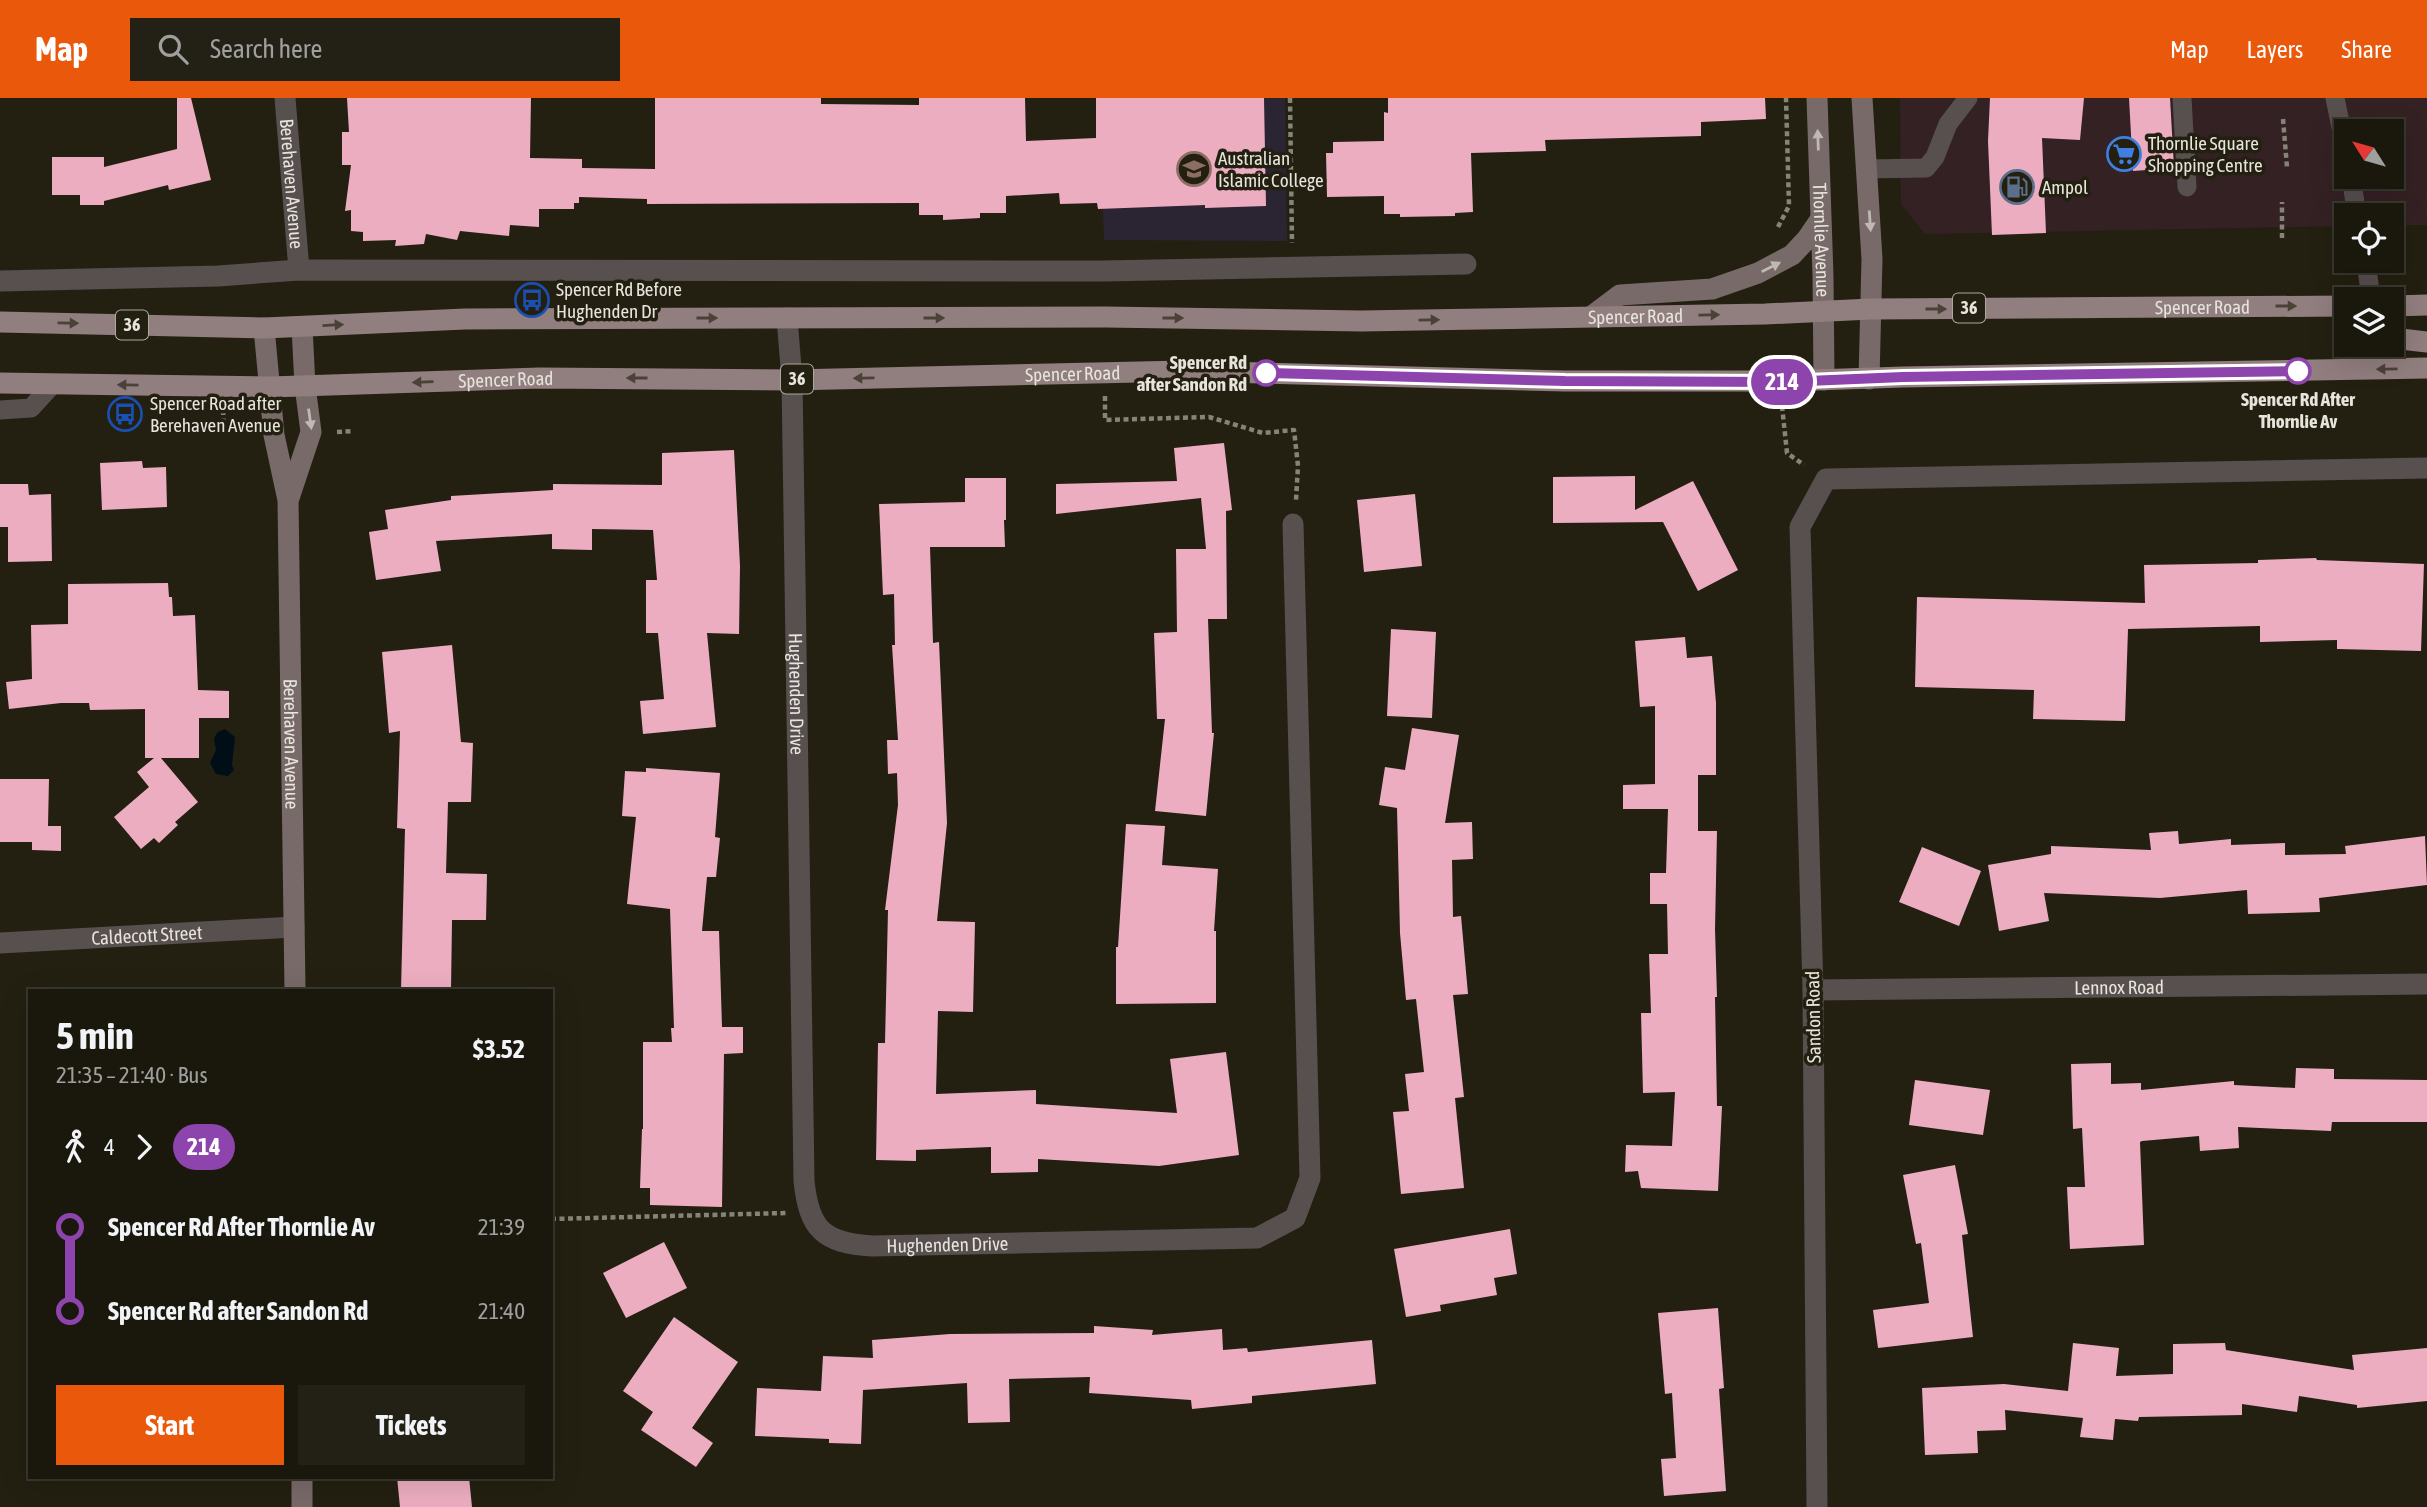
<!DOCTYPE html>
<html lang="en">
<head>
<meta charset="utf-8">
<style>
  :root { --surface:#1a180d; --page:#232116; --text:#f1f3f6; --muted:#9fa09d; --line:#38372e; --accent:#ea580c }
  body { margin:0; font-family:"Asap Condensed",sans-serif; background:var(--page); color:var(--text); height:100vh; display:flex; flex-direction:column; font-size:26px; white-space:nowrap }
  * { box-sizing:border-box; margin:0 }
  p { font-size:23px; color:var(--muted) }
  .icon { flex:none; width:38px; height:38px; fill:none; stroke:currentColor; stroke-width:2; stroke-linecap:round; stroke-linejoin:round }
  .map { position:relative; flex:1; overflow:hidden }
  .details { position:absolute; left:28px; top:891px; width:525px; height:490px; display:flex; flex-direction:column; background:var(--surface); border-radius:0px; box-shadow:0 7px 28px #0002,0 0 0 2px var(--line) }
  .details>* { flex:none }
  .badge { padding:0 14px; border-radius:23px; font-size:24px; line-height:46px }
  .needle { width:46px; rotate:307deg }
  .controls { position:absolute; left:2334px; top:21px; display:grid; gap:14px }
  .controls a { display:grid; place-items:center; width:70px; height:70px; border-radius:0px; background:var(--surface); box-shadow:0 7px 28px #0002,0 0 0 2px var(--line); font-size:35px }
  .map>.badge { position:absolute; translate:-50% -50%; box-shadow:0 0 0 4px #fff }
  .legs { display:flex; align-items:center; gap:10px; height:77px; padding:0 28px; font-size:23px }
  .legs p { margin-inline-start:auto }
  .overview { display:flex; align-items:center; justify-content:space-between; height:119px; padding:0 28px }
  h1 { font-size:38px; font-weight:700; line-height:52px }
  .button { display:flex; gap:14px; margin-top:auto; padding:14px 28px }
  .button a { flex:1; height:80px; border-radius:0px; background:var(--accent); color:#fff; font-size:28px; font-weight:700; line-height:80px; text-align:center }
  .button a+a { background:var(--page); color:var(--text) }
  ul { padding:0 28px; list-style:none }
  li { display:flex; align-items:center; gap:24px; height:84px; font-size:26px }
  li i { display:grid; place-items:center; width:10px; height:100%; margin:0 9px; background:currentColor }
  li i::after { content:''; width:18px; height:18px; margin:-9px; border:5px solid; border-radius:50%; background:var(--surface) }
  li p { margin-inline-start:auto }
  li:first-child i { background:linear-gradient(#0000 50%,currentColor 0) }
  li:last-child i { background:linear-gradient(currentColor 50%,#0000 0) }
  header { display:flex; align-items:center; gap:42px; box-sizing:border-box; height:98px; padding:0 35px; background:var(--accent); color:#fff }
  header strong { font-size:33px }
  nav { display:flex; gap:38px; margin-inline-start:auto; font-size:24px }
  .search { width:490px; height:63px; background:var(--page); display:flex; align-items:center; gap:18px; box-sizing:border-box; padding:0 24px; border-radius:0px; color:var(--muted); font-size:26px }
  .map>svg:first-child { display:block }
  .commercial { fill:#342124; fill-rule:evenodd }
  .education { fill:#2b2433 }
  .water { fill:#000f17 }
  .building { fill:#edadc1 }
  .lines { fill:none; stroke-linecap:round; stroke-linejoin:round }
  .path { stroke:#868478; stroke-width:4.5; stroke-dasharray:5 3.5; stroke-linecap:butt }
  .lane { stroke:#584f4f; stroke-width:19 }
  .street { stroke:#584f4f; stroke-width:21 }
  .secondary { stroke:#786a69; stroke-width:21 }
  .primary { stroke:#917e7e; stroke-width:21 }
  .oneway { fill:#c0b9b3 }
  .oneway2 { fill:#4a4137 }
  .line-1-casing { stroke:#fff; stroke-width:16 }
  .line-1 { stroke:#8e44ad; stroke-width:10 }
  .stop-1-dot { fill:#fff; stroke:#8e44ad; stroke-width:3.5 }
  .labels { text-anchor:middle; stroke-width:7; stroke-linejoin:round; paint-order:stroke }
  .shield { fill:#232011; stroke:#aca99e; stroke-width:2 }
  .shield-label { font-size:18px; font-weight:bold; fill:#e6e4db }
  .poi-label { font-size:19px; fill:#e6e4db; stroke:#232011; text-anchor:start }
  .street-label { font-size:19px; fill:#e6e4db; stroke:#232011 }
  .stop-label { font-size:19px; font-weight:bold; fill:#e6e4db; stroke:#232011; text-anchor:end }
</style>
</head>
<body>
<header>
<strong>Map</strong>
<div class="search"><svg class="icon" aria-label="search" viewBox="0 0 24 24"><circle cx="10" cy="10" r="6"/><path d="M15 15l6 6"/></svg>Search here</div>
<nav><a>Map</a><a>Layers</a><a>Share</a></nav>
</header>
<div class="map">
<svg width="2427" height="1409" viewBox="0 0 2427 1409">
  <rect width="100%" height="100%" fill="#232011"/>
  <path class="commercial" d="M1900,0H2427V127H2392V117H2347V128L1925,136L1901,106ZM2347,33H2392V79H2347Z"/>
  <path class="education" d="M1099,0H1285L1287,143L1104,142Z"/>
  <path class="water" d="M225,631L235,639L232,667L234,672L228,678L216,676L210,665L216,652L214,640L218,634Z"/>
  <g class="building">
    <path d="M177,0H191L211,82L169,92L168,87L104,103V107H80V97H52V59H104V69L177,51Z"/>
    <path d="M347,0H531L530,60L582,61V70L655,71V0H821V6L919,7V0H1025L1026,43L1096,40V0H1264L1266,108L1205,110V107L1098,111L1097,105L1060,106L1059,95L1006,98V115H980V120L943,122V117H919V105L647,106V101L579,99V105H574V111H539V129L510,127L509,138L460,133L457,142L426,136L424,146L395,148L396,142L363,143V134L351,133V112L345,113L351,67H342V34H349Z"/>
    <path d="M1388,0H1765L1766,21L1701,24V38L1545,42L1546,53L1471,55L1473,114L1455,115V118L1400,119V116H1384V98L1327,99L1326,55H1333V44L1384,43V14L1388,15Z"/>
    <path d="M1990,0H2084L2080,42L2042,40L2046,135L1992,137L1988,43Z"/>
    <path d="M2129,0H2170L2174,70L2133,73Z"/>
    <path d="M1224,345L1232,412L1226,413L1227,521H1208L1212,635H1214L1206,718L1155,713L1165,621H1157L1154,535L1177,534L1176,451H1206L1201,400L1056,416V386L1177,383L1174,350Z"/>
    <path d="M734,352L740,468L739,536L707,535L716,629L643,636L640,603L664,601L658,535H646V482H657L653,432L592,431V452L552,451V436L436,443L441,473L376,482L369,434L388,431L385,412L451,402V398L553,392V386L662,387V355Z"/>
    <path d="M142,363L143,370L166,369L167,409L102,412L100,365Z"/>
    <path d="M1635,378V412L1693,383L1738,472L1698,493L1663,424L1553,425V379Z"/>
    <path d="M965,380H1006V422H1004L1005,449H930L933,545L939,544L947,725L937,823L975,824L973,914L938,913L936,996L1036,992V1006L1177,1015L1170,961L1226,954L1239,1057L1159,1068L1038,1061V1074L991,1075V1049L916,1052V1063L876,1062L878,945H885L888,812H885L898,707L897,675L888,676L887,642H898L892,547H895L894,496L883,497L879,406L965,404Z"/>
    <path d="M0,386H28L29,397L51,396L52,463L8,464V429H0Z"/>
    <path d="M1415,396L1422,468L1364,474L1357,402Z"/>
    <path d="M2316,460L2317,462L2424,466L2421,553L2337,551V542L2260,544V528L2128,531L2125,623L2033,621L2034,592L1915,589L1917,499L2145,505L2144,467L2258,465V462Z"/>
    <path d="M168,485L169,499H172L173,518L195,517L198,592L229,593V620H199V660H161L198,704L175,724L178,727L159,745L154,740L141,751L114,719L149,689L137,674L154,660H145V611L90,612L89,605H61L9,611L6,584L32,581L31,527L68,526V486Z"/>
    <path d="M1391,531L1436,534L1432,620L1387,618Z"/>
    <path d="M1685,539L1687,560L1712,558L1716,605V677H1698V733H1717L1715,831L1717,899H1715L1717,1008H1722L1718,1093L1641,1090L1638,1073L1625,1074L1626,1047L1672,1048L1675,994L1643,995L1641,915H1651L1649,856H1668L1667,806H1650V775H1666L1668,711H1623V687L1655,686V608L1640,609L1635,543Z"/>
    <path d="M452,547L461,644L473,645L471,704H448L446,775L487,776L486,822H452L451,892H401L405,731L397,730L400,633L389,635L382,554Z"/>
    <path d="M1412,630L1459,637L1445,725L1472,724L1473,761L1452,762L1453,819L1461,818L1468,896L1453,897L1464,999L1455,1000L1464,1090L1401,1096L1393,1014L1409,1013L1405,976L1424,974L1416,901L1406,902L1400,835L1397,710L1379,707L1385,669L1405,672Z"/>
    <path d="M646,670L720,675L715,739L720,740L716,779H707L702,833H719L722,929H743V955L724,956L722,1109L650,1107V1090H640L642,1031H643V944H672L671,930H674L670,811L627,806L636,719L622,718L625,673L646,674Z"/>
    <path d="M0,681H49L48,728H61V753L32,752V744H0Z"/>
    <path d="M1126,726L1165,728L1162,767L1218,771L1214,833H1216V905L1116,906V849H1118Z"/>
    <path d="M2178,733L2179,746L2231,741V747L2285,745V757L2346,756L2345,748L2425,738L2427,787L2319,800L2320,814L2248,816L2247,792L2160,800L2044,795L2049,823L1999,833L1988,767L2051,756V748L2151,752L2149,735Z"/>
    <path d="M1922,749L1981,773L1959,828L1899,804Z"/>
    <path d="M2111,965V986L2141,985V992L2234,983V987L2295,990L2296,970L2334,971V981L2427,982V1024H2332L2331,1033L2238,1029L2239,1050L2200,1053L2199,1038L2142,1043L2140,1044L2144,1147L2070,1151L2067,1089H2085L2082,1030L2073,1031L2071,966Z"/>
    <path d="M1915,982L1990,992L1983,1037L1909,1027Z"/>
    <path d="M1955,1067L1968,1136L1962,1137L1973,1239L1878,1250L1873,1212L1929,1205L1921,1145L1916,1146L1903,1077Z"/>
    <path d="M1510,1131L1517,1176L1494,1180L1497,1197L1440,1207L1441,1213L1406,1219L1394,1151Z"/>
    <path d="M664,1144L687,1190L626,1220L603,1175Z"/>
    <path d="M1718,1210L1724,1290L1719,1291L1726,1393L1664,1398L1661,1361L1676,1360L1672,1295L1665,1296L1658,1215Z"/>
    <path d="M674,1219L738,1264L692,1330L713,1345L696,1369L641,1332L653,1314L623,1293Z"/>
    <path d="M1094,1228L1153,1232L1152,1237L1222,1231L1223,1252L1247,1250L1248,1254L1372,1242L1376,1286L1252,1298V1305L1192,1311L1191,1302L1089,1295L1090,1279L1009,1281L1010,1324L968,1325L967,1285L863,1292L861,1346L829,1345V1341L755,1338L757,1290L821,1293L823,1258L873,1260L872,1242L950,1236L1094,1235Z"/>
    <path d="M2073,1245L2119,1250L2116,1278L2173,1276V1246L2225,1245L2226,1252L2354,1272L2352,1257L2427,1250V1303L2357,1310V1307L2299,1298L2297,1314L2242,1306V1317L2139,1319L2138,1323L2115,1321L2113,1342L2080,1339L2083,1320L2005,1312L2006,1332L1977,1333L1978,1355L1925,1357L1922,1290L2004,1286L2068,1293Z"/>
    <path d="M397,1379H469L472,1409H400Z"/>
  </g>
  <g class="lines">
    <g class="path">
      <path d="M1290,0L1292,145"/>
      <path d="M2283,21L2287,69"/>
      <path d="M1778,129L1789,108L1786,0"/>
      <path d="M2282,140V104"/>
      <path d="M1105,298V322L1209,319L1263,335L1294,332L1298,368L1296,402"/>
      <path d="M1782,308L1787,355L1804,367"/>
      <path d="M223,312L224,332L248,334"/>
      <path d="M337,334L353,333"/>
      <path d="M551,1121L786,1115"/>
    </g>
    <g class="lane">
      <path d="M2182,0L2187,89"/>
      <path d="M2335,0L2347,58"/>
      <path d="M1866,71L1926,70L1935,59L1948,26L1968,0"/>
      <path d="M2351,79L2357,117"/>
      <path d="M2366,163L2371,201"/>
      <path d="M0,312L31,310L53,286"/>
    </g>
    <g class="street">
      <path id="s1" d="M285,0L299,172"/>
      <path d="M0,183L218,178L299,172L1103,173L1466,166"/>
      <path id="s2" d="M787,220L792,282L804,1083C809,1131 823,1145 872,1148L1257,1140L1295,1120L1310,1080L1293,426"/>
      <path id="s3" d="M0,845L294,829"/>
      <path id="s4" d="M1813,892L2427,886"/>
      <path d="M1817,1409L1813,892L1800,429L1826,381L2427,370"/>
    </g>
    <g class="secondary">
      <path id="s5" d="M1817,0L1823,178L1824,282"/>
      <path d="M1862,0L1872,161L1869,281"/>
      <path d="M1592,218L1620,197L1712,191L1758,175L1792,157L1807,141L1820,122"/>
      <path id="s6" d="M264,230L274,337L288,402L295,892"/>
      <path d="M289,400L311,334L305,288L302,229"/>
      <path d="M302,1379V1409"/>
    </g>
    <g class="primary">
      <path d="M2392,208L2427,207"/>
      <path id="s7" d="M0,224L264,230L465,221L1105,219L1361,223L1765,216L1871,211L2347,208"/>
      <path d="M2392,234L2401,241L2427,244"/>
      <path id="s8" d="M0,285L270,289L540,280L792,282L1184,273L1565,283H1784L1903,279L2427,270"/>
    </g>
  </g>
  <defs><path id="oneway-solid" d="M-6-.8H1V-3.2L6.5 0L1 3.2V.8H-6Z" transform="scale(1.75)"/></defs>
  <g class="oneway">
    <use href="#oneway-solid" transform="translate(1818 42) rotate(-92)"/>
    <use href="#oneway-solid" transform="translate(1870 123) rotate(86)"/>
    <use href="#oneway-solid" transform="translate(1771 169) rotate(-27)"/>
    <use href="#oneway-solid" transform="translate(310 321) rotate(82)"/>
  </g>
  <g class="oneway2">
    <use href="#oneway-solid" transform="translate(2286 208)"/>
    <use href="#oneway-solid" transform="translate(1936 211)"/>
    <use href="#oneway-solid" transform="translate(1709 217) rotate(-1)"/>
    <use href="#oneway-solid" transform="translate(707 220)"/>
    <use href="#oneway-solid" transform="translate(934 220)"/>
    <use href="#oneway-solid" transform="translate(1173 220)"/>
    <use href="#oneway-solid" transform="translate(1429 222) rotate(-1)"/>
    <use href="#oneway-solid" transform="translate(68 225) rotate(1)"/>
    <use href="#oneway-solid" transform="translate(333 227) rotate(-3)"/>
    <use href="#oneway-solid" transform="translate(2387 271) rotate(179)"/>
    <use href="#oneway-solid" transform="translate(637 280) rotate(-180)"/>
    <use href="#oneway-solid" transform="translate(864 280) rotate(179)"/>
    <use href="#oneway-solid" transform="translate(423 284) rotate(178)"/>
    <use href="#oneway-solid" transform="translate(128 287) rotate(-179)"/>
  </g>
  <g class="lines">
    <g class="line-1-casing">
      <path id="line-1" d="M1266,275L1565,283L1784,284L1903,279L2298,273"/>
    </g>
    <use href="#line-1" class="line-1"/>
  </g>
  <defs>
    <g id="supermarket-ring" transform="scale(1.75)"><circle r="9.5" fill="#232011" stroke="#3f7fe0" stroke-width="1.5"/><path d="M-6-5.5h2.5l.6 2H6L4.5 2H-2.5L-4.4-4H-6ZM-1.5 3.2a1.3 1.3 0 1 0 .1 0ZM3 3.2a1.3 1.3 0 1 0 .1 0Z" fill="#3f7fe0"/></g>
    <g id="school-ring" transform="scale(1.75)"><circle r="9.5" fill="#232011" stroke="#8d6e63" stroke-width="1.5"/><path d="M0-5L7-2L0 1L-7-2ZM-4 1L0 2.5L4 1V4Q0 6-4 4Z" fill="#8d6e63"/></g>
    <g id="fuel-ring" transform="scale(1.75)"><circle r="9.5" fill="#232011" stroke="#5c6f8a" stroke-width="1.5"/><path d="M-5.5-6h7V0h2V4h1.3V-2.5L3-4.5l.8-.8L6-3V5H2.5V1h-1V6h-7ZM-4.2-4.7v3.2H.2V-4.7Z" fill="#5c6f8a"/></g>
    <g id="bus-ring" transform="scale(1.75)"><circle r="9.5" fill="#232011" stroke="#1a4fb4" stroke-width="1.5"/><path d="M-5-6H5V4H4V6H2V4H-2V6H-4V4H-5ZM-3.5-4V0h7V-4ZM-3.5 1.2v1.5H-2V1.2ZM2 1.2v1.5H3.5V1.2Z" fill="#1a4fb4"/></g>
  </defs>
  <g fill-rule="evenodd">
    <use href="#supermarket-ring" x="2124" y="56"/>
    <use href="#school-ring" x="1194" y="71"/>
    <use href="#fuel-ring" x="2017" y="89"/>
    <use href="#bus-ring" x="532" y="202"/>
    <use href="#bus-ring" x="125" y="316"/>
  </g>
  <g class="stop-1-dot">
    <circle cx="2298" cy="273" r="12"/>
    <circle cx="1266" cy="275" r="12"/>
  </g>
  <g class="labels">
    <g class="shield">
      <rect x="1953" y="195.5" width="32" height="29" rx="5"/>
      <rect x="116" y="212.5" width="32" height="29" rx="5"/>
      <rect x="781" y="266.5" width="32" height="29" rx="5"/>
    </g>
    <g class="shield-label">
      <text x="1969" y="216">36</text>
      <text x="132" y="233">36</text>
      <text x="797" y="287">36</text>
    </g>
    <g class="poi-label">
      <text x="2148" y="52">Thornlie Square<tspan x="2148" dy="22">Shopping Centre</tspan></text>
      <text x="1218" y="67">Australian<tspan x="1218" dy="22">Islamic College</tspan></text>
      <text x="2042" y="96">Ampol</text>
      <text x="556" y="198">Spencer Rd Before<tspan x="556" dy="22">Hughenden Dr</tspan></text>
      <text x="150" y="312">Spencer Road after<tspan x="150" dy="22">Berehaven Avenue</tspan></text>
    </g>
    <g class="street-label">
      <text dy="7" stroke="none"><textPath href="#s1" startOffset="86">Berehaven Avenue</textPath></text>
      <text dy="7" stroke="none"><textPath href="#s5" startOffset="142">Thornlie Avenue</textPath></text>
      <text dy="7" stroke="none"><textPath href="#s7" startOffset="2203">Spencer Road</textPath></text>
      <text dy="7" stroke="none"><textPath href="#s7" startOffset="1636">Spencer Road</textPath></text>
      <text dy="7" stroke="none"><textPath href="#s8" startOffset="1073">Spencer Road</textPath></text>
      <text dy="7" stroke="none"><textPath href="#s8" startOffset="506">Spencer Road</textPath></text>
      <text dy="7" stroke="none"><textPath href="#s2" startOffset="376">Hughenden Drive</textPath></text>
      <text dy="7" stroke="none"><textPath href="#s6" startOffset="418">Berehaven Avenue</textPath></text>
      <text dy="7" stroke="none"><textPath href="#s3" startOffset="147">Caldecott Street</textPath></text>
      <text dy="7" stroke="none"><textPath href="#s4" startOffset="306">Lennox Road</textPath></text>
      <text transform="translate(1813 919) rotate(-91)" y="7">Sandon Road</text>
      <text dy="7" stroke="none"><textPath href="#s2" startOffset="1046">Hughenden Drive</textPath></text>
    </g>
    <g class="stop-label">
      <text x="1247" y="271">Spencer Rd<tspan x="1247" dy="22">after Sandon Rd</tspan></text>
      <text x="2298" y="308" text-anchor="middle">Spencer Rd After<tspan x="2298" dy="22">Thornlie Av</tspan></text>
    </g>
  </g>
</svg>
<div class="controls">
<a><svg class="needle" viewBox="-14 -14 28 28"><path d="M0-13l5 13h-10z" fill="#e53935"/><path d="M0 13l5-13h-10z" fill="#9fa09d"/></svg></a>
<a><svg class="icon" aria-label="locate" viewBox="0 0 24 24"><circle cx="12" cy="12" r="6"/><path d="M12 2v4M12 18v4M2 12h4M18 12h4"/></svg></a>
<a><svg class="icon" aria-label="layers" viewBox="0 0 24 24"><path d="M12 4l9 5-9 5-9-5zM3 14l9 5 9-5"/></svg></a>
</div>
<b class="badge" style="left:1782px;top:284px;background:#8e44ad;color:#fff">214</b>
<section class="details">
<div class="overview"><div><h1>5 min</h1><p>21:35 – 21:40 · Bus</p></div><b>$3.52</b></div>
<div class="legs"><svg class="icon" aria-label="walk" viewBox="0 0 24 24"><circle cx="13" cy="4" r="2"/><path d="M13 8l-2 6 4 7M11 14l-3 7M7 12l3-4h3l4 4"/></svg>4<svg class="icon" aria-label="forward" viewBox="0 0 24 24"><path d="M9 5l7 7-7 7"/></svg><b class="badge" style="background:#8e44ad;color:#fff">214</b></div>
<ul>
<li><i style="color:#8e44ad"></i><b>Spencer Rd After Thornlie Av</b><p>21:39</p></li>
<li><i style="color:#8e44ad"></i><b>Spencer Rd after Sandon Rd</b><p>21:40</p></li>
</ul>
<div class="button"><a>Start</a><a>Tickets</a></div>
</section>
</div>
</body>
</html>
